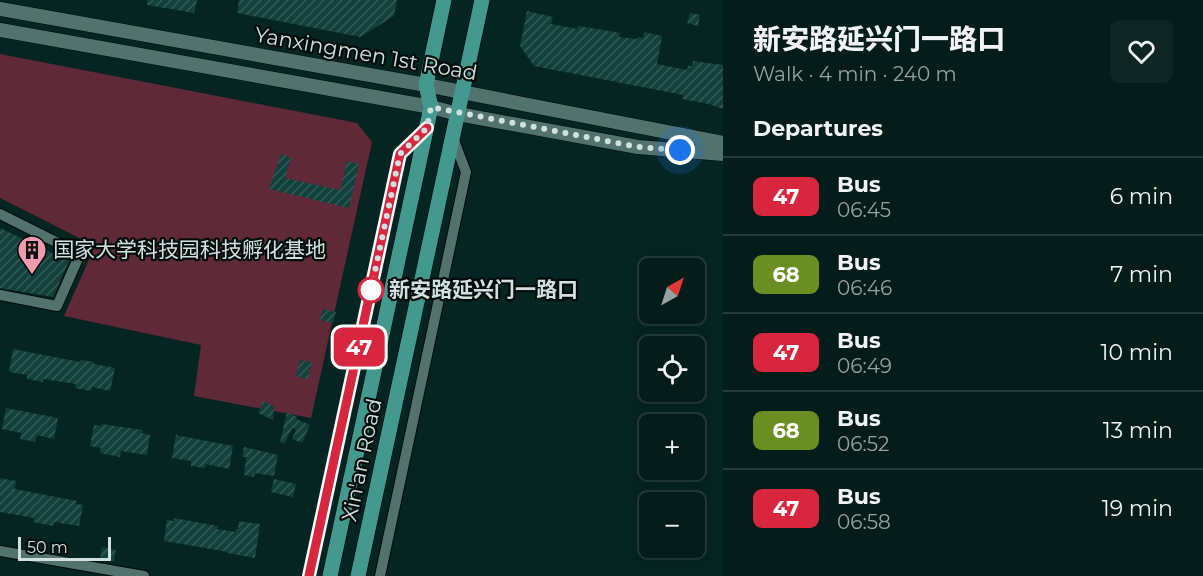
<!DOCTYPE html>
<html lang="en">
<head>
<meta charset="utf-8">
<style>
  :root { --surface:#041c1a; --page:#0d2523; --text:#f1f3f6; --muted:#97a1a2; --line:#253a39 }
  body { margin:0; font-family:Montserrat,"Noto Sans SC",sans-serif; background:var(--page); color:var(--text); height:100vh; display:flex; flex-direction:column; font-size:22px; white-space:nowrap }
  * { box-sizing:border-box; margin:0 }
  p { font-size:20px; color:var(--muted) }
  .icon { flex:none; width:33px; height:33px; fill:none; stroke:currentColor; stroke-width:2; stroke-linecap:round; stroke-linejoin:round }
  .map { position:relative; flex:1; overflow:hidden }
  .panel { display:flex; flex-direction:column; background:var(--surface); width:480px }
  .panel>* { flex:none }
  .badge { padding:0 12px; border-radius:9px; font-size:21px; line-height:39px }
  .needle { width:39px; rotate:39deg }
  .fabs { position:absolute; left:639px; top:258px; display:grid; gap:12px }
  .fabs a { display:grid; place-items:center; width:66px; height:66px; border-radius:9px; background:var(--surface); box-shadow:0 3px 15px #0003,0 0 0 2px var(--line); font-size:30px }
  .scale { position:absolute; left:18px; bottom:15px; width:93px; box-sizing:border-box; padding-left:6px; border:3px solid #cfe0de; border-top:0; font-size:16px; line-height:21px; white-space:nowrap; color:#cfe0de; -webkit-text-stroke:4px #020c0a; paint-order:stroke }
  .you { position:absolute; width:30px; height:30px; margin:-15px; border:4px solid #fff; border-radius:50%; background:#1a73e8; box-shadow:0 0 0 9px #1a73e833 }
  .map>.badge { position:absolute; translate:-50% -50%; box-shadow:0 0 0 3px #fff }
  h2 { padding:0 30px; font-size:22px; line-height:54px }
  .round { display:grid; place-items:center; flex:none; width:63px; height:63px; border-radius:9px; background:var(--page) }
  .headline { display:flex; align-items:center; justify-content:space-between; height:102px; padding:0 30px }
  h1 { font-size:28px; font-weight:800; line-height:45px }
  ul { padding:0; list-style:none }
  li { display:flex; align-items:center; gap:18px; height:78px; padding:0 30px; border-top:2px solid var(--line) }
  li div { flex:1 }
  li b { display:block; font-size:22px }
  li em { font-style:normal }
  li .badge { min-width:66px; font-weight:700; text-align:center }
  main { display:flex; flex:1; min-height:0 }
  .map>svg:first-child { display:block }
  .grass { fill:#5f2937 }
  .building { fill:url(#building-hatch) }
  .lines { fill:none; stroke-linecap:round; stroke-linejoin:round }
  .minor-casing { stroke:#000d0b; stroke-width:12 }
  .tertiary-casing { stroke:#000d0b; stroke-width:15 }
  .primary-casing { stroke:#000d0b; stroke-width:16 }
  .minor { stroke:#52726d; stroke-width:10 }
  .tertiary { stroke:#52726d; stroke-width:14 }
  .primary { stroke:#44998f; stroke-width:15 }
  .line-casing { stroke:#fff; stroke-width:14 }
  .line { stroke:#d7263d; stroke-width:9 }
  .walk { stroke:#cfe0de; stroke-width:6; stroke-dasharray:0 10.8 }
  .stop-dot { fill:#fff; stroke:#d7263d; stroke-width:3 }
  .labels { text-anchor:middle; stroke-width:4.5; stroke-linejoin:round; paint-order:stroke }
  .street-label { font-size:21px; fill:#cfe0de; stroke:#020c0a }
  .poi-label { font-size:21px; fill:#cfe0de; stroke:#020c0a; text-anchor:start }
  .stop-label { font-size:21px; font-weight:bold; fill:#cfe0de; stroke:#020c0a; text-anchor:start }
</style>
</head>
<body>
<main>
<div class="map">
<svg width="723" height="576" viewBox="0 0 723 576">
  <defs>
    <pattern id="building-hatch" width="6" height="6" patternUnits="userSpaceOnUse" patternTransform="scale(1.5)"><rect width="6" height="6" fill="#12403b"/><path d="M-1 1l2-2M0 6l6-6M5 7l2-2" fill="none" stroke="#335b57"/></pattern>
  </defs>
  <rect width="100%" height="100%" fill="#052522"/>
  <path class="grass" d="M0,54L357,123L372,142L311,418L194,396L201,345L64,316L95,246L0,198Z"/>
  <g class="building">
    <path d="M147,0H197L194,13L147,5Z"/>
    <path d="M239,0H397L394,16L360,37L237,13Z"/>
    <path d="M527,11L553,17L551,24L577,29L578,26L603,30L620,33L619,37L637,39L639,37L643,38L644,32L662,36L657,64L687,70L688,66H692L693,61L723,65V109L709,104L682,99L683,95L534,66L520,46Z"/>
    <path d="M690,13L700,15L698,26L687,23Z"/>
    <path d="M281,154L291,158L285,178L340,190L347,161L359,164L349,208L269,189Z"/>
    <path d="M0,228L69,261L53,297L0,288Z"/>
    <path d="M274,240L306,247L303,260L271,252Z"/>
    <path d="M323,309L336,312L333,323L320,320Z"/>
    <path d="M13,349L80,362L81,360L94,362V364L115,368L110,391L92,387L91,391L75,388L76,384L43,379V382L27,379V375L9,372Z"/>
    <path d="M300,360L312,362L308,379L296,376Z"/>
    <path d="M263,401L274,406L273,420L258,413Z"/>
    <path d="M6,408L58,418L54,439L37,435L35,442L20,439L21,433L2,429Z"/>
    <path d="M287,412L297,417L296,419L310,425L302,443L292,439L296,430L292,428L285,443L280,442Z"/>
    <path d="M102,424L143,430L142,433L150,435L147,455L121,451L120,457L100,453L101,448L90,446L94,425L101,426Z"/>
    <path d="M176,435L233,446L229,469L206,464L205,468L191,466V461L172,458Z"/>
    <path d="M244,447L278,455L274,476L255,473L254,477L244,475L246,457H242Z"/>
    <path d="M0,478L16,481L15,489L77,501L76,504L83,505L79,526L54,522L53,526L33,522L34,518L0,512Z"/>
    <path d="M274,479L296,484L293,497L271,492Z"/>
    <path d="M174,518L218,526L217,529L236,532V529H238L239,521L260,524L255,558L227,553L228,552L164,541L167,520L174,521Z"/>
    <path d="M102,547L116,550L114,561L100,559Z"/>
  </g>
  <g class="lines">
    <g class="minor-casing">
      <g id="minor">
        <path d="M0,214L80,254L57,306L0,295"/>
        <path d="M0,551L144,576"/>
        <path d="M309,576L400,154L426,129"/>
        <path d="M380,576L466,172L453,138"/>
      </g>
    </g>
    <g class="tertiary-casing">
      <g id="tertiary">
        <path d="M0,9L426,85L723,143"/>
        <path d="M0,30L431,107L458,114L638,147L723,154"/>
      </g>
    </g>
    <g class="primary-casing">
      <g id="primary">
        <path d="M330,576L431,107L426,85L444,0"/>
        <path d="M358,576L482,0"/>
      </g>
    </g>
    <use href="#minor" class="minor"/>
    <use href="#tertiary" class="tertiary"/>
    <use href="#primary" class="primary"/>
  </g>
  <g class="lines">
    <g class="line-casing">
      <path id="line" d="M309,576L400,154L427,128"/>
    </g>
    <use href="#line" class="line"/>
    <path class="walk" d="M371,290L400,154L427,128L431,107L638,147L680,150"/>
  </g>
  <defs>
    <g id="building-pin" transform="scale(1.5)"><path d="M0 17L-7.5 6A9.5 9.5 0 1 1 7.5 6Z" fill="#f29aad" stroke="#020c0a"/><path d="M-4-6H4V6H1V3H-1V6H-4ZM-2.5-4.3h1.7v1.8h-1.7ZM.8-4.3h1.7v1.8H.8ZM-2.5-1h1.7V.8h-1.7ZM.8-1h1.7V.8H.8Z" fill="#111"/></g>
  </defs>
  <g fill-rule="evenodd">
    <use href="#building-pin" x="32" y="250"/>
  </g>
  <circle class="stop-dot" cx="371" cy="290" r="12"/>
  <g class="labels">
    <g class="street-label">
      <text transform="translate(366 54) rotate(10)" y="7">Yanxingmen 1st Road</text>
      <text transform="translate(362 460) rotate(-78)" y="7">Xin'an Road</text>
    </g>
    <g class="poi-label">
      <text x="53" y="257">国家大学科技园科技孵化基地</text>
    </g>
    <g class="stop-label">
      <text x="389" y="297">新安路延兴门一路口</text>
    </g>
  </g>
</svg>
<div class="fabs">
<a><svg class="needle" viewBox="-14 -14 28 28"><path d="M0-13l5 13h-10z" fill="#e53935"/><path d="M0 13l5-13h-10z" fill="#97a1a2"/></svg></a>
<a><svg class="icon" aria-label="locate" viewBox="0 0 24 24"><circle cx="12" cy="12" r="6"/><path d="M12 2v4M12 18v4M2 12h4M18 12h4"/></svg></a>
<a>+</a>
<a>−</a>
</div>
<div class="scale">50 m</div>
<div class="you" style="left:680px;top:150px"></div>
<b class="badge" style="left:359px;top:347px;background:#d7263d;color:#fff">47</b>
</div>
<section class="panel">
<div class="headline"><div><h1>新安路延兴门一路口</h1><p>Walk · 4 min · 240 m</p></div><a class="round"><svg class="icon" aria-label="heart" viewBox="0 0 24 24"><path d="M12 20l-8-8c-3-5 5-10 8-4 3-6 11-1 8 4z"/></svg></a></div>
<h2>Departures</h2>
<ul>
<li><span class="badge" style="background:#d7263d;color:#fff">47</span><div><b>Bus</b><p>06:45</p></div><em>6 min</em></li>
<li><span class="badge" style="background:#6b8e23;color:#fff">68</span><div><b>Bus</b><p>06:46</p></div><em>7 min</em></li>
<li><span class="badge" style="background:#d7263d;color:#fff">47</span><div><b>Bus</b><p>06:49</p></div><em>10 min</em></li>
<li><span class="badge" style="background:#6b8e23;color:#fff">68</span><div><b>Bus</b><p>06:52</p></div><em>13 min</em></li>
<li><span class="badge" style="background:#d7263d;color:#fff">47</span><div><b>Bus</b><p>06:58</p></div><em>19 min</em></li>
</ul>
</section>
</main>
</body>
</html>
